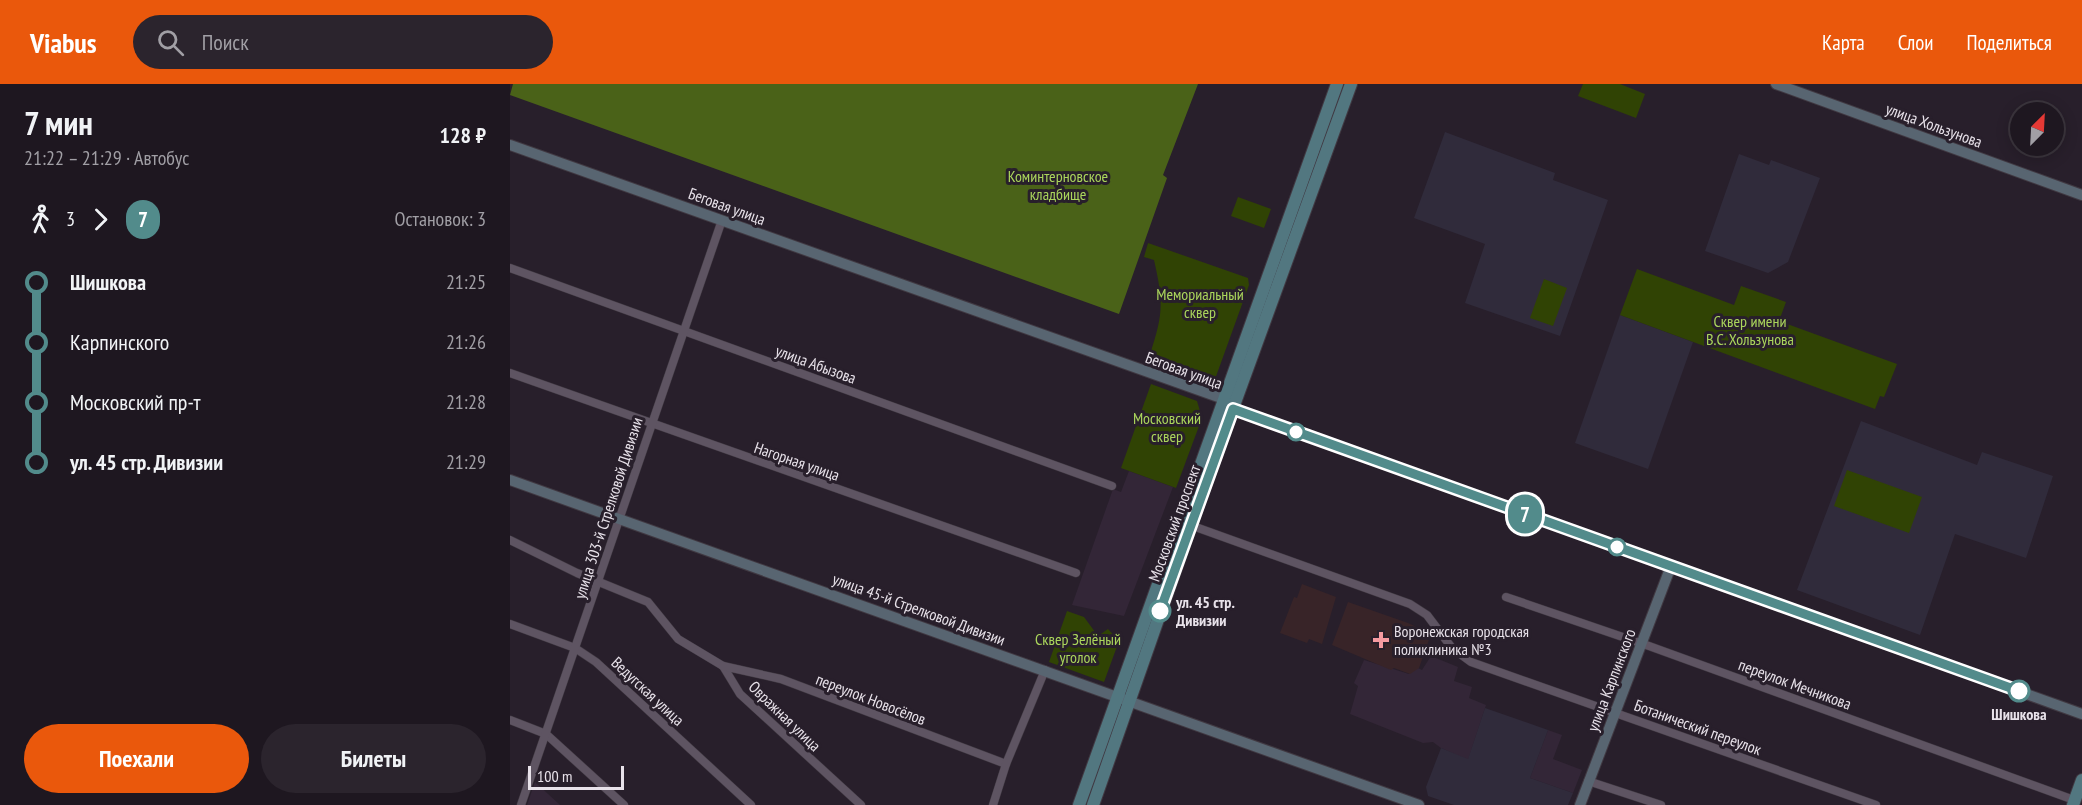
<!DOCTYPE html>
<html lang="ru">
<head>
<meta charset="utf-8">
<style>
  :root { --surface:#1e1720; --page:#2b242d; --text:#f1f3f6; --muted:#a19fa5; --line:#3c363e; --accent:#ea580c }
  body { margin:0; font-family:"PT Sans Narrow",sans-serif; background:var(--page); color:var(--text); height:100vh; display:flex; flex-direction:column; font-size:22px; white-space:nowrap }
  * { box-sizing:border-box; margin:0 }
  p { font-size:20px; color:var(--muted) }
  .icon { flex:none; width:33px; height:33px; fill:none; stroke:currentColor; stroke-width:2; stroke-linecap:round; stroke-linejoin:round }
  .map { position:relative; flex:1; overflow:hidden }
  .side { display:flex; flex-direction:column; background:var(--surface); width:510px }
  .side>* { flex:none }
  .badge { padding:0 12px; border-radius:20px; font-size:21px; line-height:39px }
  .needle { width:39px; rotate:24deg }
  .buttons { position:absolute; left:1500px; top:18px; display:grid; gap:12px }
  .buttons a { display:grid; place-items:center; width:54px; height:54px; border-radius:50%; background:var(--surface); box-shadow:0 3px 15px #0003,0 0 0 2px var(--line); font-size:30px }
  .scale { position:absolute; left:18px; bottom:15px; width:96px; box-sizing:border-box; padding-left:6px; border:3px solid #e8e2ea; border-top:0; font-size:16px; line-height:21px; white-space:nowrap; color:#e8e2ea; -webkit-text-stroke:4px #281f2b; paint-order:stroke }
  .map>.badge { position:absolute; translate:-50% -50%; box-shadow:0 0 0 3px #fff }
  .legs { display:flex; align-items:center; gap:9px; height:66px; padding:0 24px; font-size:20px }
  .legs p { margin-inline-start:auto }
  .headline { display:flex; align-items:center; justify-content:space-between; height:102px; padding:0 24px }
  h1 { font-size:33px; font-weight:700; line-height:45px }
  .action { display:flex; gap:12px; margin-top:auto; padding:12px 24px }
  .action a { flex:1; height:69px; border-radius:36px; background:var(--accent); color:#fff; font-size:24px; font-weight:700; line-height:69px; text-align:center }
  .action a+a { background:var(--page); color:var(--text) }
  ul { padding:0 24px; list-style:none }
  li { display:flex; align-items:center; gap:21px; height:60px; font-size:22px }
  li i { display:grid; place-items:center; width:9px; height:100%; margin:0 8px; background:currentColor }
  li i::after { content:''; width:15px; height:15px; margin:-8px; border:4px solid; border-radius:50%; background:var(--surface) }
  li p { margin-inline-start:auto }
  li:first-child i { background:linear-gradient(#0000 50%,currentColor 0) }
  li:last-child i { background:linear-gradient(currentColor 50%,#0000 0) }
  header { display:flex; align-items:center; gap:36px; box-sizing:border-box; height:84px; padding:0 30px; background:var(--accent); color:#fff }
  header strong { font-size:28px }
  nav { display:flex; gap:33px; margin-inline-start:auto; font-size:21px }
  .search { width:420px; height:54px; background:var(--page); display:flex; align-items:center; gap:15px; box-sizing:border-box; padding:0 21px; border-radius:33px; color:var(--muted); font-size:22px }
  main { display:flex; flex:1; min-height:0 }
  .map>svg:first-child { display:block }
  .built { fill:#332637 }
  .education { fill:#302b3b }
  .medical { fill:#382428 }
  .green { fill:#304304 }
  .forest { fill:#4a6218 }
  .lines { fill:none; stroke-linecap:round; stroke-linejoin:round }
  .street-casing { stroke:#403942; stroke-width:9 }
  .secondary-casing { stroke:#403942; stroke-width:12 }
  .primary-casing { stroke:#403942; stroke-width:14 }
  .street { stroke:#5e5462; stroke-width:8 }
  .secondary { stroke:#586571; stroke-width:10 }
  .primary { stroke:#527780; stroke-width:12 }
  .line-1-casing { stroke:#fff; stroke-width:14 }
  .line-1 { stroke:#528b8b; stroke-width:9 }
  .stop-1-dot { fill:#fff; stroke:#528b8b; stroke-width:3 }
  .poi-dot { fill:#f49aa1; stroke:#281f2b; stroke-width:2 }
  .labels { text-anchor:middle; stroke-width:6; stroke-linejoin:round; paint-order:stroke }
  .street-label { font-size:16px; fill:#e8e2ea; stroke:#281f2b }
  .park-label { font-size:16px; fill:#abd65c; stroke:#281f2b }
  .stop-label { font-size:16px; font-weight:bold; fill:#e8e2ea; stroke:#281f2b; text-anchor:start }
  .poi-label { font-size:16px; fill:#e8e2ea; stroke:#281f2b; text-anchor:start }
</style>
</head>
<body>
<header>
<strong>Viabus</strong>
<div class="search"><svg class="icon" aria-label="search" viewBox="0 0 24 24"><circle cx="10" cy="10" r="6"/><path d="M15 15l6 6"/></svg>Поиск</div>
<nav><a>Карта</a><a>Слои</a><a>Поделиться</a></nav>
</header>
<main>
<section class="side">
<div class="headline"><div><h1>7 мин</h1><p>21:22 – 21:29 · Автобус</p></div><b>128 ₽</b></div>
<div class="legs"><svg class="icon" aria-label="walk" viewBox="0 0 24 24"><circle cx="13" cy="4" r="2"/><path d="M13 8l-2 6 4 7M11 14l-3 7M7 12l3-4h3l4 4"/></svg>3<svg class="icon" aria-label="forward" viewBox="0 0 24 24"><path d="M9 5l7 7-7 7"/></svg><b class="badge" style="background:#528b8b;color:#fff">7</b><p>Остановок: 3</p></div>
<ul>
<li><i style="color:#528b8b"></i><b>Шишкова</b><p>21:25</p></li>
<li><i style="color:#528b8b"></i><span>Карпинского</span><p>21:26</p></li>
<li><i style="color:#528b8b"></i><span>Московский пр-т</span><p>21:28</p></li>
<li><i style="color:#528b8b"></i><b>ул. 45 стр. Дивизии</b><p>21:29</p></li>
</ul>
<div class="action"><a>Поехали</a><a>Билеты</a></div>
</section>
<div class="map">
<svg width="1572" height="721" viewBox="0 0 1572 721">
  <rect width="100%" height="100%" fill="#281f2b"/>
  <g class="built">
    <path d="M619,387L663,403L614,532L562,521L603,405L611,408Z"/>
    <path d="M921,572L948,583L944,597L962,603L959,614L976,621L958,676L931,664L923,658L913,659L840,630L848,602L844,599L854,576L899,590L906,583L912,586Z"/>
    <path d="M1038,646L1052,651L1043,675L1072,686L1063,709L1020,694Z"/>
    <path d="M25,698L50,721H17Z"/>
  </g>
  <g class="education">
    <path d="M935,48L1045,89L1043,96L1098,116L1050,252L955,219L975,160L904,134Z"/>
    <path d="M1229,70L1259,81L1261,76L1310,94L1278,178L1258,189L1195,167Z"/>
    <path d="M1110,231L1183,258L1138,385L1065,359Z"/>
    <path d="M1351,337L1467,381L1472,368L1543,392L1516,474L1445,450L1410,551L1287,506Z"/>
    <path d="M975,624L1038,646L1020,694L1063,709L1058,721H944L918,712L916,703L931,664L958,675Z"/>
  </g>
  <g class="medical">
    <path d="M792,500L826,513L812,560L799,555L797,559L770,549L784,513L787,514Z"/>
    <path d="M838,518L898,539L921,550L909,584L900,590L884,584L881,586L822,561Z"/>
  </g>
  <g class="green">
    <path d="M1073,0H1110L1135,10L1126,34L1068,12Z"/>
    <path d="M728,113L761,125L754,144L721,132Z"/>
    <path d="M638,159L738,194L739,201L704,298L639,273C653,231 654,220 644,176L634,173Z"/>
    <path d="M1127,185L1224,221L1231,202L1276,218L1269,237L1387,280L1374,313L1370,312L1365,325L1110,231Z"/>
    <path d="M1034,195L1057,204L1043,242L1020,234Z"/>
    <path d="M641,300L687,317L692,334L666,404L611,384Z"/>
    <path d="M1337,386L1412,413L1399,449L1324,422Z"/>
    <path d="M557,527L574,533L588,552L598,545L609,557L594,598L539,578Z"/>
  </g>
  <path class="forest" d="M3,0H688L653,91L657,94L609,230L0,11Z"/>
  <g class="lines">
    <g class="street-casing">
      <g id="street">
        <path d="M0,184L602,402"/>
        <path d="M0,289L566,489"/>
        <path d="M680,441L900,520L917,531L942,564L961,578L1366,721"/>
        <path d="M0,456L67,489L138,518L168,555L213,582L230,610L351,721"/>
        <path d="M996,513L1139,562L1564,716"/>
        <path d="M0,540L65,564L86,578L241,721"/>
        <path d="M213,582L271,595L496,680"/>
        <path d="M0,636L36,650L114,721"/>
        <path d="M1078,697L1151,721"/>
        <path d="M11,721L212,136"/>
        <path d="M483,721L496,680L535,586"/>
      </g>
    </g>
    <g class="secondary-casing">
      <g id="secondary">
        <path d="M1266,0L1572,111"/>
        <path d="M0,61L714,315L723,325L1572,630"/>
        <path d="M0,396L909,721"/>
        <path d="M1070,721L1161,482"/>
      </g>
    </g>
    <g class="primary-casing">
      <g id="primary">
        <path d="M569,721L827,0"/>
        <path d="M583,721L699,390L841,0"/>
        <path d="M1563,721L1572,696"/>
      </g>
    </g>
    <use href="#street" class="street"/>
    <use href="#secondary" class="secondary"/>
    <use href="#primary" class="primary"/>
  </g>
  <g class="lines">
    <g class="line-1-casing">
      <path id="line-1" d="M650,527L723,325L1509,607"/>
    </g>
    <use href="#line-1" class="line-1"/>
  </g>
  <g class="stop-1-dot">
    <circle cx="786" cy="348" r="8"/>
    <circle cx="1107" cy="463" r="8"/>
    <circle cx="650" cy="527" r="10"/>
    <circle cx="1509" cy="607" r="10"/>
  </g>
  <path class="poi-dot" d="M868 547h6v6h6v6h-6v6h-6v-6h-6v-6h6z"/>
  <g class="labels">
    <g class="street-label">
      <text transform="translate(1424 41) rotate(20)" y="6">улица Хользунова</text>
      <text transform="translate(217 122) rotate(20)" y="6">Беговая улица</text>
      <text transform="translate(306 280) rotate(20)" y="6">улица Абызова</text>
      <text transform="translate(674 286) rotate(20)" y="6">Беговая улица</text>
      <text transform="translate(287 377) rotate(19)" y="6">Нагорная улица</text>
      <text transform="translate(98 424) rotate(-72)" y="6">улица 303-й Стрелковой Дивизии</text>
      <text transform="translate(664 439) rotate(-70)" y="6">Московский проспект</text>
      <text transform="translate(409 525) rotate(20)" y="6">улица 45-й Стрелковой Дивизии</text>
      <text transform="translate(1101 596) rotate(-69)" y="6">улица Карпинского</text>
      <text transform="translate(1285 600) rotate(20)" y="6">переулок Мечникова</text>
      <text transform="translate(138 607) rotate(43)" y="6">Ведугская улица</text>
      <text transform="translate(361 615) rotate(21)" y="6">переулок Новосёлов</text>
      <text transform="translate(275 632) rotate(44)" y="6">Овражная улица</text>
      <text transform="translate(1188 643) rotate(20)" y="6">Ботанический переулок</text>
    </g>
    <g class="park-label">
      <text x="548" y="98">Коминтерновское<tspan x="548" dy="18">кладбище</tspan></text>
      <text x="690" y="216">Мемориальный<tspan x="690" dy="18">сквер</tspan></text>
      <text x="1240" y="243">Сквер имени<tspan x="1240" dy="18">В.С. Хользунова</tspan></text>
      <text x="657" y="340">Московский<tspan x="657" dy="18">сквер</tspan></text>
      <text x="568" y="561">Сквер Зелёный<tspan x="568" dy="18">уголок</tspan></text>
    </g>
    <g class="stop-label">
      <text x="666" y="524">ул. 45 стр.<tspan x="666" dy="18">Дивизии</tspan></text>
      <text x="1509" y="636" text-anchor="middle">Шишкова</text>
    </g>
    <g class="poi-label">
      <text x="884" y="553">Воронежская городская<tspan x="884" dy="18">поликлиника №3</tspan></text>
    </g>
  </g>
</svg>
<div class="buttons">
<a><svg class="needle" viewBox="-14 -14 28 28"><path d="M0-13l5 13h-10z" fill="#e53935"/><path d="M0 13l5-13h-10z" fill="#a19fa5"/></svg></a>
</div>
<div class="scale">100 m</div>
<b class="badge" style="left:1015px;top:430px;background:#528b8b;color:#fff">7</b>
</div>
</main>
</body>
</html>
